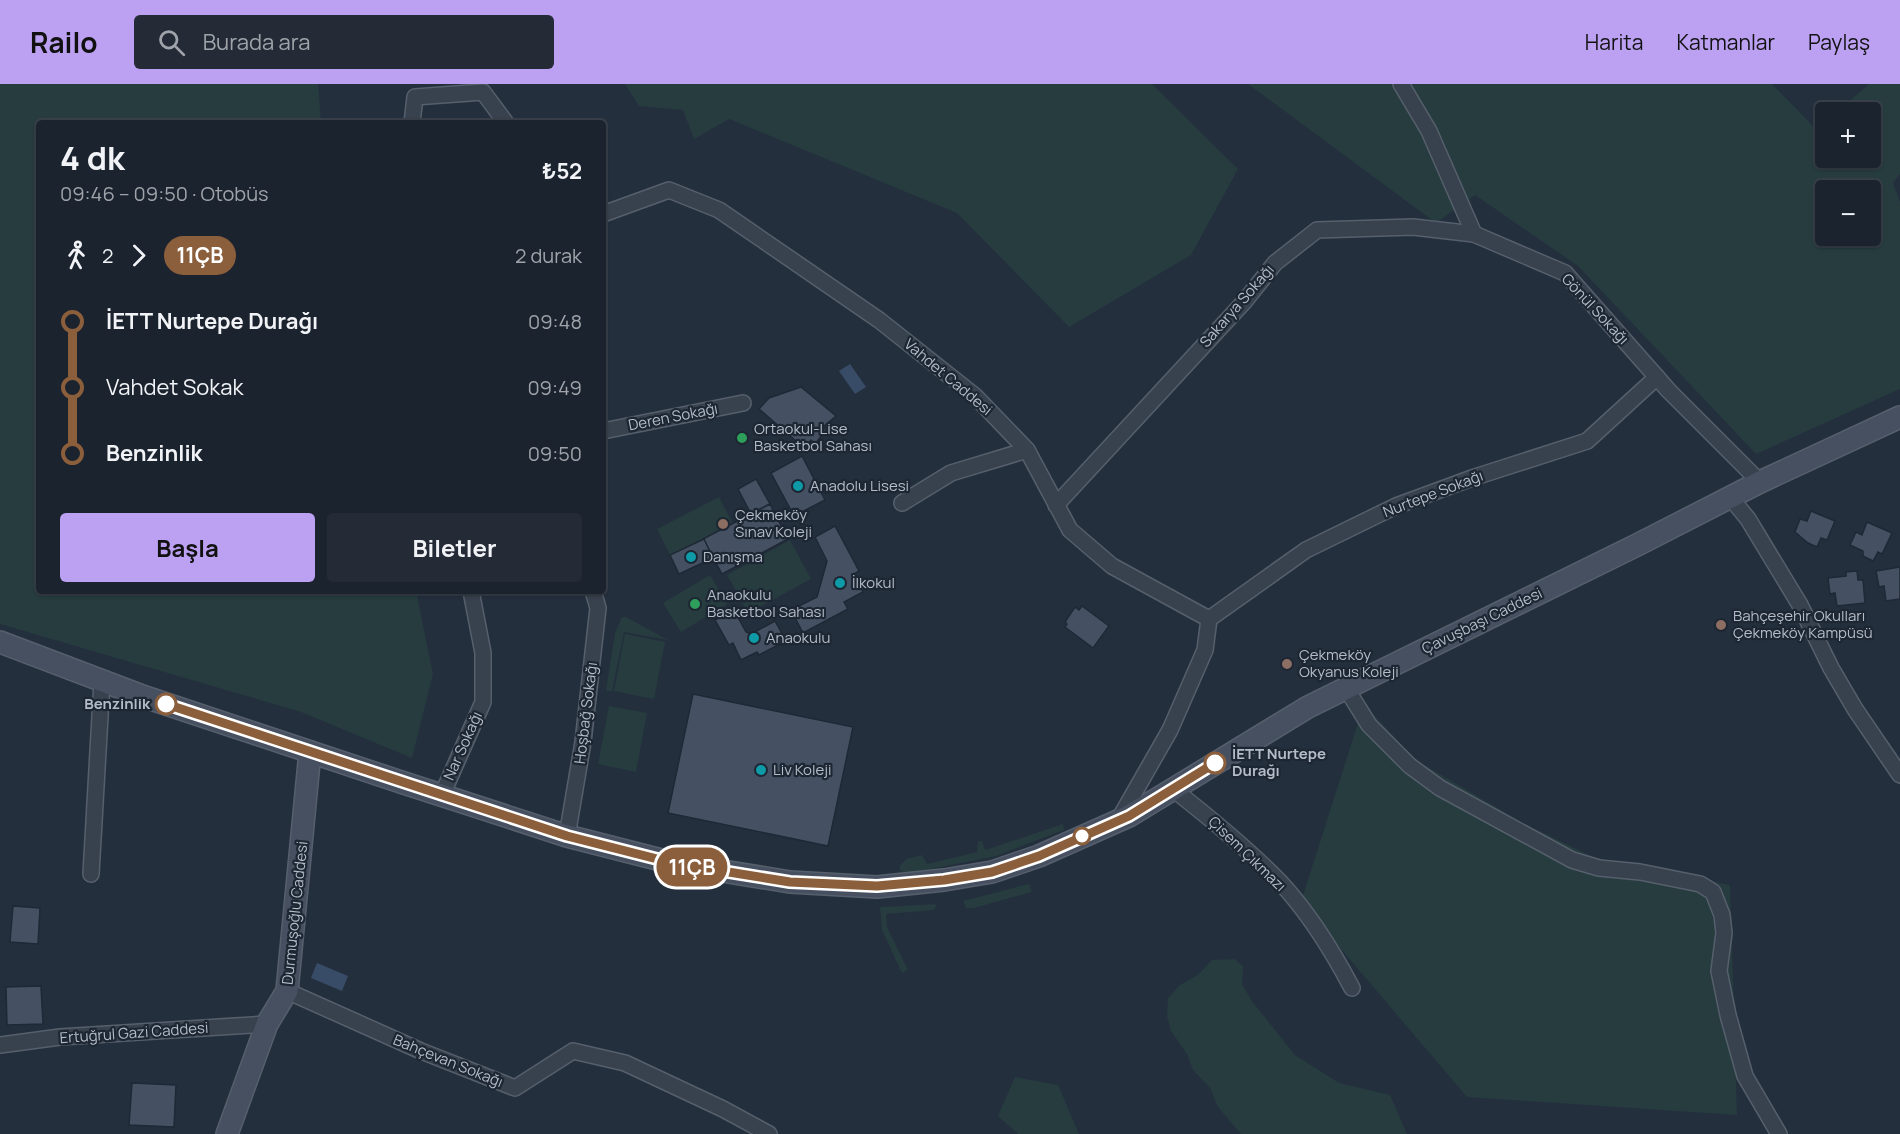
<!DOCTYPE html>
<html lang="tr">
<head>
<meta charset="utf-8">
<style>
  :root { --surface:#1b232e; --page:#242b36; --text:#f1f3f6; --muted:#a0a4aa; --line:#39404a; --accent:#bca0f2 }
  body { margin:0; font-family:Manrope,sans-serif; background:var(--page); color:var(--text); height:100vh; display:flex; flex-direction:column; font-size:22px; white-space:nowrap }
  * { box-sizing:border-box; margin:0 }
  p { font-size:20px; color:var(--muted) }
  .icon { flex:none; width:33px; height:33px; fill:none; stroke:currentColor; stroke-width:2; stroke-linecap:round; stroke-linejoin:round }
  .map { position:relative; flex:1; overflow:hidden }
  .drawer { position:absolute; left:36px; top:36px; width:570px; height:474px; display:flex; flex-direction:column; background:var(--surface); border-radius:6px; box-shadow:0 2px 4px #0004,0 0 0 2px var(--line) }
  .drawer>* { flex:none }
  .badge { padding:0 12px; border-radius:20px; font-size:21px; line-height:39px }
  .tools { position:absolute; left:1815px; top:18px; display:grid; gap:12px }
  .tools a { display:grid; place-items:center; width:66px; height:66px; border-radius:6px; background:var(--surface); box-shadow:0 2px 4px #0004,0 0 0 2px var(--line); font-size:30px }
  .map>.badge { position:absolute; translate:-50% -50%; box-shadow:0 0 0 3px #fff }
  .legs { display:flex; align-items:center; gap:9px; height:66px; padding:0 24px; font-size:20px }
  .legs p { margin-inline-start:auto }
  .overview { display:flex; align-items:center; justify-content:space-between; height:102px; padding:0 24px }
  h1 { font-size:33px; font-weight:700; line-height:45px }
  .action { display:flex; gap:12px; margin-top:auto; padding:12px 24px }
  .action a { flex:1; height:69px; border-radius:6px; background:var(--accent); color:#111; font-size:24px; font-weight:700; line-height:69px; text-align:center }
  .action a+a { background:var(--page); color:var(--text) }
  ul { padding:0 24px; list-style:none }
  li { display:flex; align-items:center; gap:21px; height:66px; font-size:22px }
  li i { display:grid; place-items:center; width:9px; height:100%; margin:0 8px; background:currentColor }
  li i::after { content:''; width:15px; height:15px; margin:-8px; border:4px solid; border-radius:50%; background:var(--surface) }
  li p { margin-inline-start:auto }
  li:first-child i { background:linear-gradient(#0000 50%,currentColor 0) }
  li:last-child i { background:linear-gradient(currentColor 50%,#0000 0) }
  header { display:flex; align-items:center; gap:36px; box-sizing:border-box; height:84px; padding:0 30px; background:var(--accent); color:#111 }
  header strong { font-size:28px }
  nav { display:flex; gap:33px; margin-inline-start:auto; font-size:21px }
  .search { width:420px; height:54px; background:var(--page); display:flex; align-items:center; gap:15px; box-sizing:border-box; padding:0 21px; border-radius:6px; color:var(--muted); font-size:22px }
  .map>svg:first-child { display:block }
  .green { fill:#263c3f; fill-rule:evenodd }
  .water { fill:#394c67 }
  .building { fill:#455162; stroke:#1f2835; stroke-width:1.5 }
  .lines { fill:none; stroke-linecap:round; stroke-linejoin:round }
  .street-casing { stroke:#565f6c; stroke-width:18 }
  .secondary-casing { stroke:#565f6c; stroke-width:24 }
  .street { stroke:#38414e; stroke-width:15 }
  .secondary { stroke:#465061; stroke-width:21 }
  .line-1-casing { stroke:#fff; stroke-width:14 }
  .line-1 { stroke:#8b5e3c; stroke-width:9 }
  .leisure-dot { fill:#2e9e5b; stroke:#1d2633; stroke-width:2 }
  .culture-dot { fill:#0f9aa8; stroke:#1d2633; stroke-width:2 }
  .education-dot { fill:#8d6e63; stroke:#1d2633; stroke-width:2 }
  .stop-1-dot { fill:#fff; stroke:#8b5e3c; stroke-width:3 }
  .labels { text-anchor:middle; stroke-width:4.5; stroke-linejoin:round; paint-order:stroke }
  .street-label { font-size:15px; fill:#b4bcc9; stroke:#1d2633 }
  .poi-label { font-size:15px; fill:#b4bcc9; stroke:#1d2633; text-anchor:start }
  .stop-label { font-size:15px; font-weight:bold; fill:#b4bcc9; stroke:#1d2633; text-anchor:end }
</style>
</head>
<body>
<header>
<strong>Railo</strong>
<div class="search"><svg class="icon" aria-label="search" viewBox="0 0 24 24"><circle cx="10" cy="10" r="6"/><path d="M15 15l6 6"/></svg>Burada ara</div>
<nav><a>Harita</a><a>Katmanlar</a><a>Paylaş</a></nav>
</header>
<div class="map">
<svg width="1900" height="1050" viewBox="0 0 1900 1050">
  <rect width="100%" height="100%" fill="#242f3e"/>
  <g class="green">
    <path d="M0,0H318L321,39H39V507H416L433,590L412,674L301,628L0,540Z"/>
    <path d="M625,0H1152L1238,85L1191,171L1069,243L957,129L729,35L694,55L683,26L639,22Z"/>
    <path d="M1248,0H1772L1817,46L1825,39L1826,74H1870V28H1837L1869,0H1900V90L1893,99L1900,118V305L1756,370L1578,182L1475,111L1436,139ZM1826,106H1870V152H1826Z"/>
    <path d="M719,413L733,440L670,471L657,445Z"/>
    <path d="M790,456L811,495L748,529L727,491Z"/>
    <path d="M710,491L727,520L681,548L663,519Z"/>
    <path d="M622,533H626L668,556L624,548L612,607H606L615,549Z"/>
    <path d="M625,550L665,558L654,615L614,607Z"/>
    <path d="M1364,620L1414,675L1523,739L1595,774L1730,801L1737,1031L1467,1013L1301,818Z"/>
    <path d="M609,622L647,629L636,688L598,680Z"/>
    <path d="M1063,740L1064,746L996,772L906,790L900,786V781L907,775L922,771L927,780L977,768L978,757H982L985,766Z"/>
    <path d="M1029,800L1032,808L974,824H966L963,817Z"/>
    <path d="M937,820L934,826L886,830L887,843L908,886L902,889L882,846L880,823Z"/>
    <path d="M1234,875L1243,882L1242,900L1251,916L1295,971L1339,999L1390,1011L1407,1050H1241L1218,1023L1210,1004L1193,986L1187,970L1171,947L1167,932L1168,914L1180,901L1198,891L1212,876Z"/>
    <path d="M1015,993L1058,1001L1079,1050H1018L998,1032Z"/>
  </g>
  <g class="water">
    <path d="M850,280L866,303L855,310L839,287Z"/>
    <path d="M317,879L348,892L342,907L311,894Z"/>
  </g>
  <g class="building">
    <path d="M801,303L836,332L823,343L826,346L815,360L811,356L804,364L759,325L769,314Z"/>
    <path d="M802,372L825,416L794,432L771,389Z"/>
    <path d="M756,395L770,420L751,430L738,405Z"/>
    <path d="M770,420L788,455L722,490L703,455Z"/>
    <path d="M1811,427L1835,437L1827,456L1821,454L1817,463L1808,459L1795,448L1800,435L1807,437Z"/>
    <path d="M1867,438L1892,449L1882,470L1878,468L1873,477L1863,472V467L1850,461L1856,448L1862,451Z"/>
    <path d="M835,442L859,487L854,490L863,508L844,518L848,525L803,549L791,526L817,513L827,477L815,453Z"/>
    <path d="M704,455L713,474L679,490L670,471Z"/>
    <path d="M1900,483V515L1886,517L1884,502L1879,503L1876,487Z"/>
    <path d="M1857,487L1858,496H1863L1865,519L1837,522L1835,509L1830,510L1828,494L1846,492V488Z"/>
    <path d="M1082,522L1109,542L1093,564L1065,543L1067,540L1065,538L1075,523L1079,526Z"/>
    <path d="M734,526L746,548L751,550L775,537L786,557L759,571L757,568L741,576L733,559L729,561L715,536Z"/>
    <path d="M693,610L853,643L828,762L668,729Z"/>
    <path d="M13,822L40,824L38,860L10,858Z"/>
    <path d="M41,902L43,940L7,941L6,903Z"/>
    <path d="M132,999L176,1001L174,1043L129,1041Z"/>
  </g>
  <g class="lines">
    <g class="street-casing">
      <g id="street">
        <path d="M1401,0L1429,47L1474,150L1565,189L1669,307L1760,398"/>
        <path d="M412,39L415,13L483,8L506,39"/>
        <path d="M603,130L669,106L719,126L879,236L975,312L1027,366L1070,446L1112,482L1209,535L1205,566L1170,646L1118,737"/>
        <path d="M603,347L743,319"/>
        <path d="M1730,413L1748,435L1800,521L1831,584L1855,625L1900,691"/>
        <path d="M902,419L951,389L1027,366"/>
        <path d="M1056,421L1244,218L1275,179L1317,146L1413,143L1474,150"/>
        <path d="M1209,535L1306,466L1396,422L1472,394L1587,357L1657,293"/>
        <path d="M1346,604L1369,641L1410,682L1440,704L1572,776L1599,784L1640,788L1700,800L1713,808L1722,831L1724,849L1719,887L1728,931L1745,992L1779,1050"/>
        <path d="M1173,705C1210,734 1247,764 1280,798C1308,828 1333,868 1352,904"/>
        <path d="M442,711L483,618V569L471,507"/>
        <path d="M567,752L583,658L598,524L593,507"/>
        <path d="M91,790L102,597"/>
        <path d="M287,907L421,967L515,1004L573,967L625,979L723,1025L769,1050"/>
        <path d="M0,961L60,953L267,940"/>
      </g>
    </g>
    <g class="secondary-casing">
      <g id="secondary">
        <path d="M0,558L145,613L404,699L567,752L673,779L790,798L877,803L944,796L992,788L1039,772L1129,732L1308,623L1637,461L1760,398L1900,333"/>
        <path d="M227,1050L267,940L287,907L310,668"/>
      </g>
    </g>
    <use href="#street" class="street"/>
    <use href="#secondary" class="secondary"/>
  </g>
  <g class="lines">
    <g class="line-1-casing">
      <path id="line-1" d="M166,620L567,752L673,779L790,798L877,802L944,796L992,788L1039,772L1129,732L1215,679"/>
    </g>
    <use href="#line-1" class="line-1"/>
  </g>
  <g class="leisure-dot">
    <circle cx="742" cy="354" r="6"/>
    <circle cx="695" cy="520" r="6"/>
  </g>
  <g class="culture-dot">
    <circle cx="798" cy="402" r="6"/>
    <circle cx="691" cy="473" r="6"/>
    <circle cx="840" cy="499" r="6"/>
    <circle cx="754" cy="554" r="6"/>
    <circle cx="761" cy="686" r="6"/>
  </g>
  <g class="education-dot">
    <circle cx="723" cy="440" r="6"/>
    <circle cx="1721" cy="541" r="6"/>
    <circle cx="1287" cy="580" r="6"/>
  </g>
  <g class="stop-1-dot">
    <circle cx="166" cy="620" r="10"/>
    <circle cx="1215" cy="679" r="10"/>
    <circle cx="1082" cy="752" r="8"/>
  </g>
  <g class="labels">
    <g class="street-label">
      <text transform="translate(1237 222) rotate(-49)" y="5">Sakarya Sokağı</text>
      <text transform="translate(1595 225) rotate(47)" y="5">Gönül Sokağı</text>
      <text transform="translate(948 293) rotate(40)" y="5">Vahdet Caddesi</text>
      <text transform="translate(673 333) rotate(-11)" y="5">Deren Sokağı</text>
      <text transform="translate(1433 410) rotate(-21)" y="5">Nurtepe Sokağı</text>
      <text transform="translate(1482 537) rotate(-26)" y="5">Çavuşbaşı Caddesi</text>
      <text transform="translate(586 629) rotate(-83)" y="5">Hoşbağ Sokağı</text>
      <text transform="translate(463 662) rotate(-66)" y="5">Nar Sokağı</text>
      <text transform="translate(1247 770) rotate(44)" y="5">Çisem Çıkmazı</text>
      <text transform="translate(295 829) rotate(-84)" y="5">Durmuşoğlu Caddesi</text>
      <text transform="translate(134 949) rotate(-4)" y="5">Ertuğrul Gazi Caddesi</text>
      <text transform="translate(448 977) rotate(22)" y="5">Bahçevan Sokağı</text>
    </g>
    <g class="poi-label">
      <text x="754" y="350">Ortaokul-Lise<tspan x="754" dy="17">Basketbol Sahası</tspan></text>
      <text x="810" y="407">Anadolu Lisesi</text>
      <text x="735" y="436">Çekmeköy<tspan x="735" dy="17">Sınav Koleji</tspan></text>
      <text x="703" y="478">Danışma</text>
      <text x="852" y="504">İlkokul</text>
      <text x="707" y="516">Anaokulu<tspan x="707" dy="17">Basketbol Sahası</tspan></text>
      <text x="1733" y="537">Bahçeşehir Okulları<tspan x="1733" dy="17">Çekmeköy Kampüsü</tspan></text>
      <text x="766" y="559">Anaokulu</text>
      <text x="1299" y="576">Çekmeköy<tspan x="1299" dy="17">Okyanus Koleji</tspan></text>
      <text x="773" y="691">Liv Koleji</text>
    </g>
    <g class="stop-label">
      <text x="150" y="625">Benzinlik</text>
      <text x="1232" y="675" text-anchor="start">İETT Nurtepe<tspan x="1232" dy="17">Durağı</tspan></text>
    </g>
  </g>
</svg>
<div class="tools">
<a>+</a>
<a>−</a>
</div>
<b class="badge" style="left:692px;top:783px;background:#8b5e3c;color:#fff">11ÇB</b>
<section class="drawer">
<div class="overview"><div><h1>4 dk</h1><p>09:46 – 09:50 · Otobüs</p></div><b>₺52</b></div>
<div class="legs"><svg class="icon" aria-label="walk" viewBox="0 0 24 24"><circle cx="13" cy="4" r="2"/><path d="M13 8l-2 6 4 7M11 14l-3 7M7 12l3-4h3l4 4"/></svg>2<svg class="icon" aria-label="forward" viewBox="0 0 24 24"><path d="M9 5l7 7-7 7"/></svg><b class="badge" style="background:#8b5e3c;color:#fff">11ÇB</b><p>2 durak</p></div>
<ul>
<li><i style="color:#8b5e3c"></i><b>İETT Nurtepe Durağı</b><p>09:48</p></li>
<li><i style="color:#8b5e3c"></i><span>Vahdet Sokak</span><p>09:49</p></li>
<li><i style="color:#8b5e3c"></i><b>Benzinlik</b><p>09:50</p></li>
</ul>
<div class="action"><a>Başla</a><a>Biletler</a></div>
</section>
</div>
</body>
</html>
